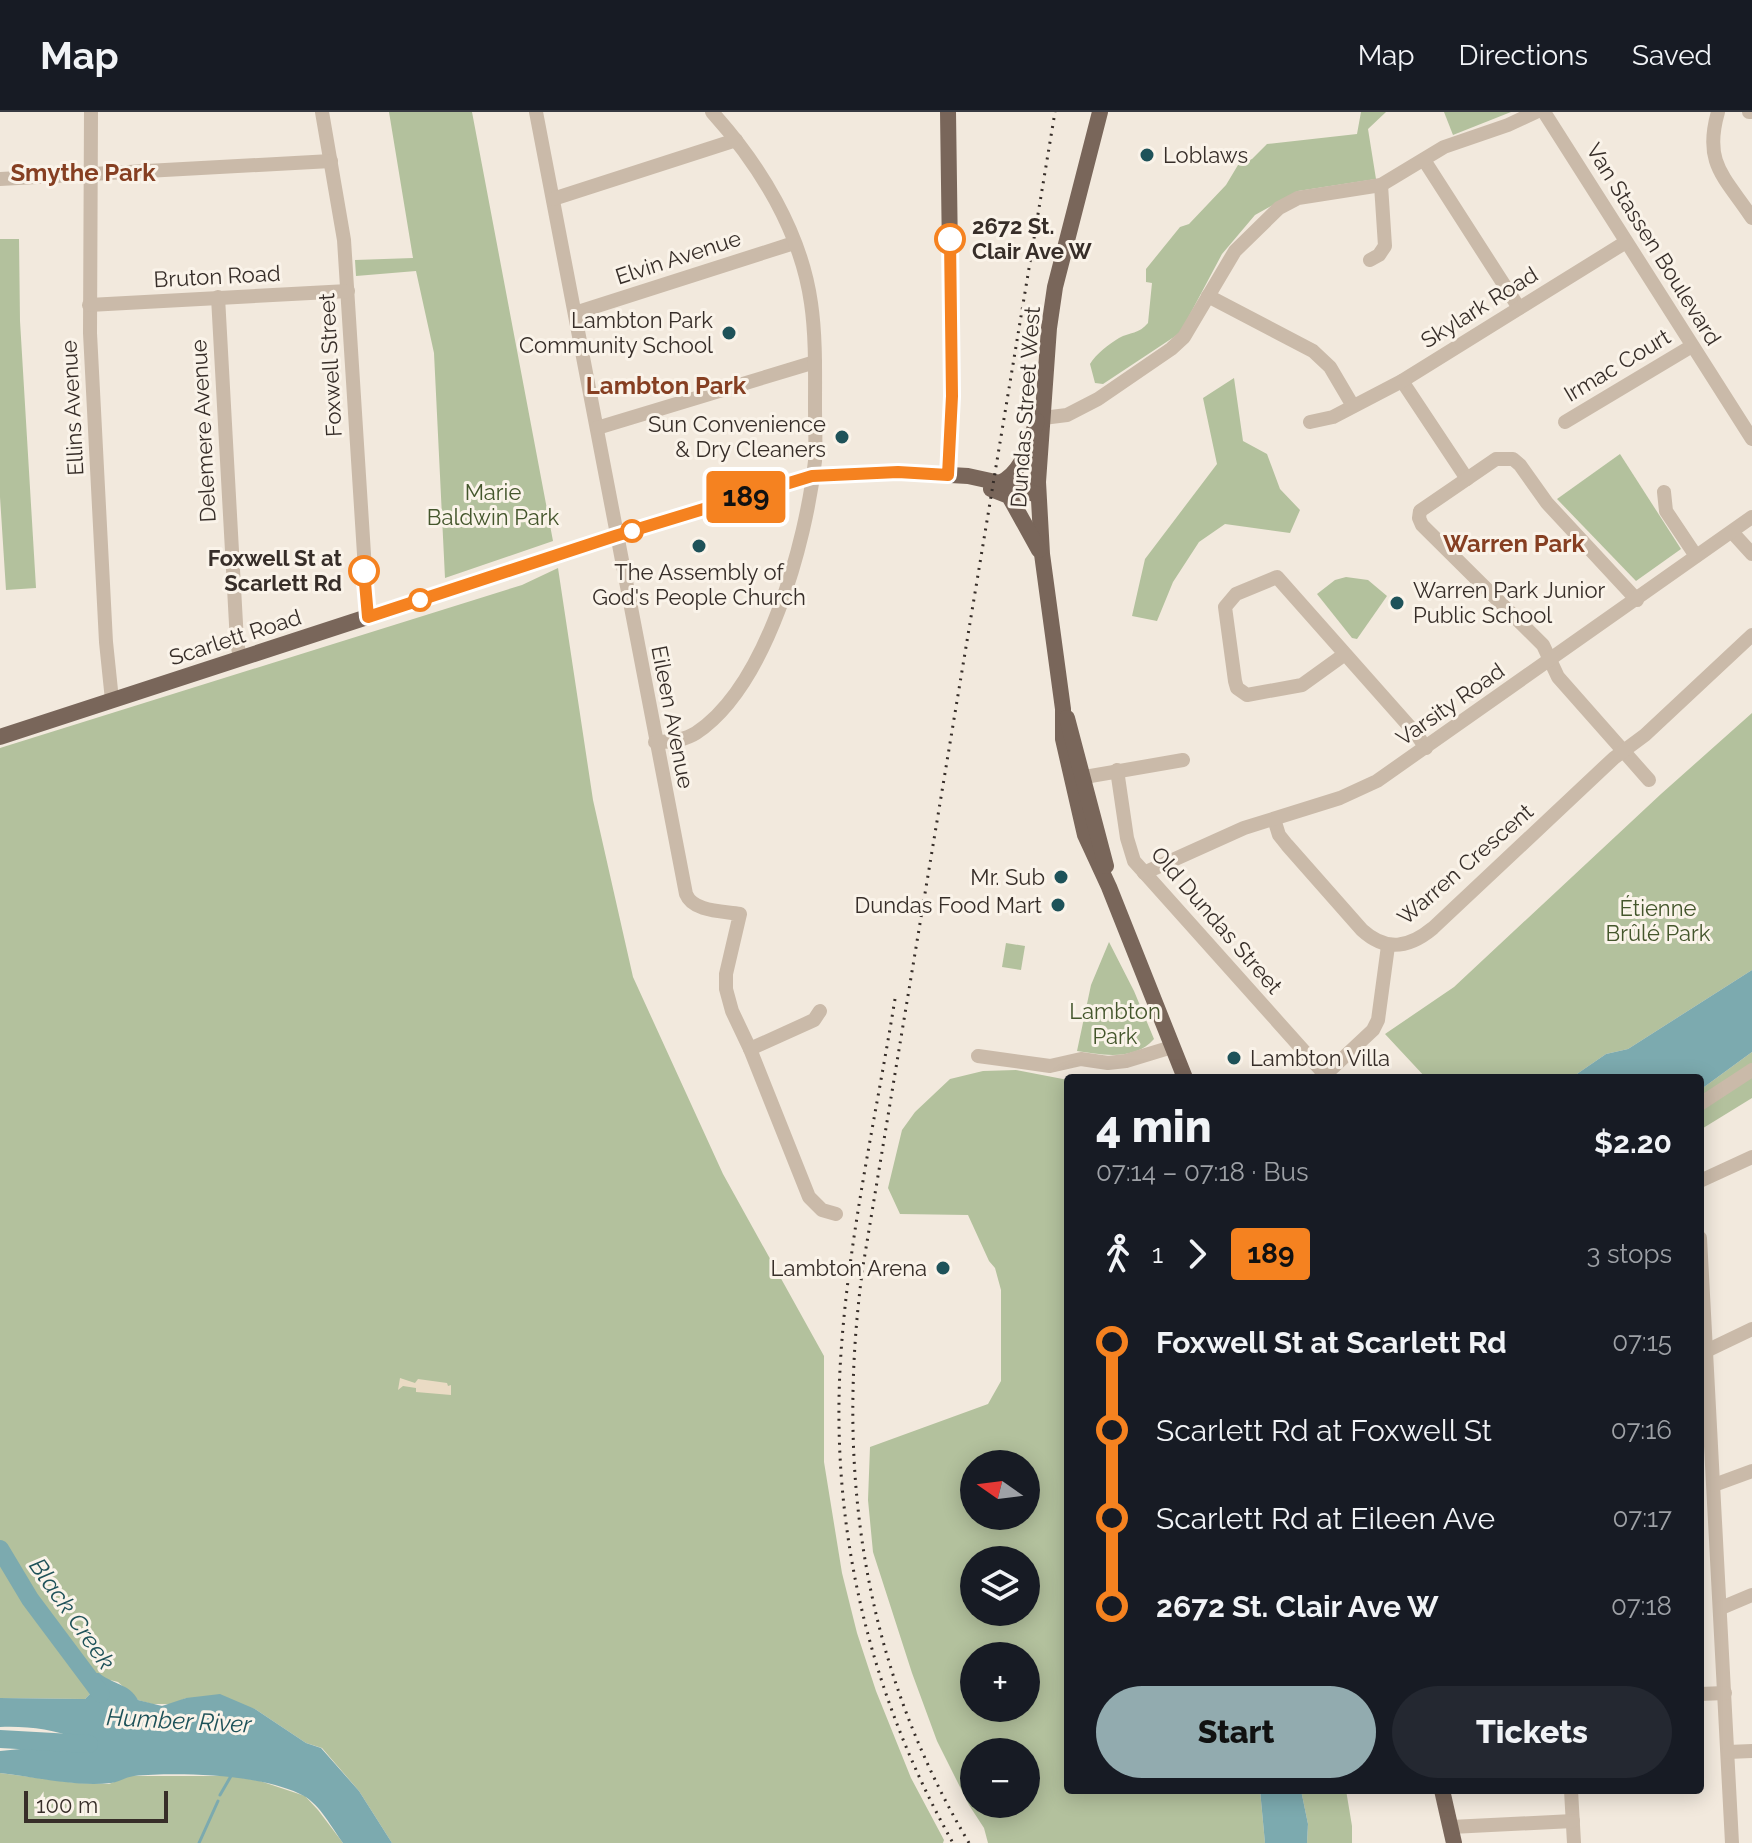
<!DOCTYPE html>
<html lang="en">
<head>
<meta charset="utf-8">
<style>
  :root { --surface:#171b24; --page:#242831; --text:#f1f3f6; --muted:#9ea1a6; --line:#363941; --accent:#92abaf }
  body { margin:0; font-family:Raleway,sans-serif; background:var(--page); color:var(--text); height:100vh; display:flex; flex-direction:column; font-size:30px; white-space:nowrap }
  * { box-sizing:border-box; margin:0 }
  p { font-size:26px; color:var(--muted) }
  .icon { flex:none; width:44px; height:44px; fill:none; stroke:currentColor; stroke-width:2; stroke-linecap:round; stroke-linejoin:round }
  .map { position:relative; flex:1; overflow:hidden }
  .drawer { position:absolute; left:1064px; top:962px; width:640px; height:720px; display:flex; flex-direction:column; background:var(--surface); border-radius:8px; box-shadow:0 4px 20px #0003 }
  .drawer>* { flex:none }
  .badge { padding:0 16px; border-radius:6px; font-size:28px; line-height:52px }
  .needle { width:52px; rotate:284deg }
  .buttons { position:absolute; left:960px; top:1338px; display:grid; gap:16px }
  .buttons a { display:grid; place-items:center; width:80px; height:80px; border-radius:50%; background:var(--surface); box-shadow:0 4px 20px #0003; font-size:40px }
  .scale { position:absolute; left:24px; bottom:20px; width:144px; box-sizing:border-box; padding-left:8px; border:4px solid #372e29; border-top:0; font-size:22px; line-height:28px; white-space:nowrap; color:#372e29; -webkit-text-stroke:6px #faf3e9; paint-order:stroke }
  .map>.badge { position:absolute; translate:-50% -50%; box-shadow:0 0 0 4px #fff }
  .legs { display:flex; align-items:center; gap:12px; height:88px; padding:0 32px; font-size:26px }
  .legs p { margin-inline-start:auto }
  .head { display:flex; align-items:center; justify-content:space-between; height:136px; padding:0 32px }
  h1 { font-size:44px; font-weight:800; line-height:60px }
  .button { display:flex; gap:16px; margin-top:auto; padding:16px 32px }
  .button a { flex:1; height:92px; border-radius:48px; background:var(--accent); color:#111; font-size:32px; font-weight:800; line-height:92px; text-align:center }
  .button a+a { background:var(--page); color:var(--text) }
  ul { padding:0 32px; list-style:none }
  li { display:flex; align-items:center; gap:28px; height:88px; font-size:30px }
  li i { display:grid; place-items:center; width:12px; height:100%; margin:0 10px; background:currentColor }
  li i::after { content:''; width:20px; height:20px; margin:-10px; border:6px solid; border-radius:50%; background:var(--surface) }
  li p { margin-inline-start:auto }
  li:first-child i { background:linear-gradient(#0000 50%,currentColor 0) }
  li:last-child i { background:linear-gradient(currentColor 50%,#0000 0) }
  header { display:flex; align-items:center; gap:48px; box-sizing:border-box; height:112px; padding:0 40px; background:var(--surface); border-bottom:2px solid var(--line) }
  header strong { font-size:38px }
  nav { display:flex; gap:44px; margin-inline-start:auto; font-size:28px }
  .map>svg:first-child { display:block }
  .green { fill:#b3c19d; fill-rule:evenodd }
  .plaza { fill:#eadbc4 }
  .water { fill:#7caaaf }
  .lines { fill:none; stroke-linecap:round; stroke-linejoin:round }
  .stream { stroke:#7caaaf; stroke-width:3 }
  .river { stroke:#7caaaf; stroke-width:18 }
  .minor { stroke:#cabaa9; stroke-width:14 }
  .major { stroke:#79665a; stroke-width:16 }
  .rail { stroke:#372e29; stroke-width:3; stroke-dasharray:2 6; stroke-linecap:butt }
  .line-1-casing { stroke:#fff; stroke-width:18 }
  .line-1 { stroke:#f58220; stroke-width:12 }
  .poi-dot { fill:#1e5259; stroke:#faf3e9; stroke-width:3 }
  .stop-1-dot { fill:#fff; stroke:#f58220; stroke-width:4 }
  .labels { text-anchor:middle; stroke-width:6; stroke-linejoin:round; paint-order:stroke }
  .poi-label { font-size:22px; fill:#372e29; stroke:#faf3e9; text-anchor:end }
  .stop-label { font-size:22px; font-weight:bold; fill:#372e29; stroke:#faf3e9; text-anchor:start }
  .street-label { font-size:22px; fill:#372e29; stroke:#faf3e9 }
  .park-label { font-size:22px; fill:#44562c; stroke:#faf3e9 }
  .neighbourhood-label { font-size:24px; font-weight:bold; fill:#863f22; stroke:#faf3e9 }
  .water-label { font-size:24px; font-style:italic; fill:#1e5259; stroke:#faf3e9 }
</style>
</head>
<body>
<header>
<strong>Map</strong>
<nav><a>Map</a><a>Directions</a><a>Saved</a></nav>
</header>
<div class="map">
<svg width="1752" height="1731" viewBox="0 0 1752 1731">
  <rect width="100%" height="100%" fill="#f2e9dd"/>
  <g class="green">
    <path d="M389,0H472L553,429L445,466L434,241L416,159L356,164L355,148L413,146Z"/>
    <path d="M1361,0H1386L1368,17L1376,67L1298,79L1255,103L1222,142L1180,221L1103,272L1095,271L1090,252C1096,242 1109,232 1119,226C1130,220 1139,222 1148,211L1152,171L1146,170V157L1180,115L1189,112L1226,73L1238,53L1252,47L1267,32L1357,22Z"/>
    <path d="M1444,0H1511L1453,23Z"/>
    <path d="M0,127H19L20,209L36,476L6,478L0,385Z"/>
    <path d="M1234,266L1243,329L1267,342L1280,377L1300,398L1290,421L1225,412L1199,430L1173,470L1157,509L1132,504L1145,447L1217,352L1203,286Z"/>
    <path d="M1620,342L1681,437L1636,469L1557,387Z"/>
    <path d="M558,456L593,688L633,865L723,1062L824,1244V1350L842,1461L857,1521L876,1579L911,1666L944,1728L943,1731H392L359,1679L322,1636L306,1631L255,1597L186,1586L173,1592H152L138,1588L118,1570L106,1567L85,1574L90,1582L85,1587L0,1586V636L522,473Z"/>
    <path d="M1346,465L1368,468L1387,484L1357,527L1352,526L1317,482L1335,468Z"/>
    <path d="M1752,601V858L1628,937L1606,942L1571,966H1426L1385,922L1454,875L1661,682Z"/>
    <path d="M1109,830L1134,879L1154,927C1135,949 1102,943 1077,939L1091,873Z"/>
    <path d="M1006,831L1025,834L1021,858L1002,855Z"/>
    <path d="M1752,940V986L1700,1018V978Z"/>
    <path d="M1016,958L1068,968V1678H1260L1265,1731H988L984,1716L969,1693L937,1629L912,1561L873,1440L868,1388L870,1335L988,1292L1001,1269V1178L995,1156L989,1149L968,1103L900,1102L888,1076L902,1018L915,1000L950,967L983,959ZM974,1352H1026V1404H974ZM974,1448H1026V1500H974ZM974,1544H1026V1596H974ZM974,1640H1026V1692H974Z"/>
    <path d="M0,1661L76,1671L109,1672L129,1664H231L260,1669L305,1684L318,1698L343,1731H0Z"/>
    <path d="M1301,1678H1346L1352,1714V1731H1307L1308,1712Z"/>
  </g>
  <path class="plaza" d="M400,1266L415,1271L418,1267L447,1271L448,1274L451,1273V1283L416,1280V1276L403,1274L398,1278Z"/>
  <g class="water">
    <path d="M1752,858V940L1700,978V966H1571L1606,942L1628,937Z"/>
    <path d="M94,1561H99C112,1572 130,1572 138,1588L162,1594L186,1586L220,1582L255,1597L306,1631L321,1636L359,1679L392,1731H343C332,1716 320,1693 304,1684C265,1662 178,1660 134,1664C126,1665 119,1670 111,1671C75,1675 36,1665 0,1661V1639L51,1634L78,1627C52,1617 28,1614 0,1615V1586L85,1587L90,1582L83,1571Z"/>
    <path d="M1260,1678H1301L1308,1712L1307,1731H1265Z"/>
  </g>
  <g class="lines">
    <g class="stream">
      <path d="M220,1683L231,1664"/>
      <path d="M199,1731L218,1689"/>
    </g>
    <g class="river">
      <path d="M0,1437L30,1487L101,1582"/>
      <path d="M0,1627L89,1632"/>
    </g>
    <g class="minor">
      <path d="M91,0L90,221L106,530L112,588"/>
      <path d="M322,0L344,128L368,505"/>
      <path d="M536,0L686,782C693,800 723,799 740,802L726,862V877L732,899L750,937L809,1085L822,1098L836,1102"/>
      <path d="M1544,0L1752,327"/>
      <path d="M1718,0C1703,52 1725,65 1752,106"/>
      <path d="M1749,0H1752"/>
      <path d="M1424,48L1519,196"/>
      <path d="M0,67L331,49"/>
      <path d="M553,87L736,28"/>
      <path d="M1370,148L1379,143L1385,134L1381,73"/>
      <path d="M1208,184L1313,239L1330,255L1353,294"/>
      <path d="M218,185L237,530L240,546"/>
      <path d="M89,193L348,179"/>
      <path d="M575,201L794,131"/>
      <path d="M1402,269L1467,367"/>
      <path d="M1043,306L1067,303L1098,287L1171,237L1184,225L1235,139L1279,96L1298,86L1381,73L1444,35L1508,13L1536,0"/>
      <path d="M1310,310L1333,305L1402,269L1626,130"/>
      <path d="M1565,310L1692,234"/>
      <path d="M597,316L815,250"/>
      <path d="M1664,380L1666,399L1696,444"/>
      <path d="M1732,420L1752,442"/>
      <path d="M1637,488L1547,391L1520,353L1513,347H1496L1420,399L1419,406L1422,413L1543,533L1558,565L1649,668"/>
      <path d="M1345,542L1302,573L1247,583L1237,576L1235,569L1225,495L1236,482L1277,465L1417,623L1426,636"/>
      <path d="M655,630C668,630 685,628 696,621C767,574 806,430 815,349C816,331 815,313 815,295C815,261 816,225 811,191C801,120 760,53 712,0"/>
      <path d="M1117,658L1127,726L1134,749L1328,966"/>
      <path d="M1073,667L1183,648"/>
      <path d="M1274,707L1279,723L1287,733L1362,818C1386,840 1409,836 1433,816L1614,646L1645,623L1752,523"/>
      <path d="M1144,761L1244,716L1340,686L1377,669L1752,405"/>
      <path d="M750,937L814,908L820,899"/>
      <path d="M978,944L1050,954L1081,947L1108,951L1126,949L1172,935"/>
      <path d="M1325,963L1373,918L1378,908L1388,834"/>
      <path d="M1700,992L1752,958"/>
      <path d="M1700,1069L1752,1045"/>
      <path d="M1700,1126L1732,1731"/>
      <path d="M1702,1241L1752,1217"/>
      <path d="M1714,1373L1752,1359"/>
      <path d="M1721,1496L1752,1483"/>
      <path d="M1700,1582L1725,1581"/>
      <path d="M1728,1640L1752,1639"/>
      <path d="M1571,1678L1574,1731"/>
      <path d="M1451,1715L1573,1709"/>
    </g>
    <g class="major">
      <path d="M1100,0L1055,175L1049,216L1038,370L1042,442L1063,597V627L1085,723L1109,775L1185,966"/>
      <path d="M948,363L952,284L948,0"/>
      <path d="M1000,371C1024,359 1028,333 1037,309"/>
      <path d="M991,377L1009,384L1039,438"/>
      <path d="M1067,606L1106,754"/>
      <path d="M0,625L615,424L812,364L898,360L968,364L1000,371L1038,383"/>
      <path d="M1442,1678L1454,1731"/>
    </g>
    <g class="rail">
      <path d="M895,887C876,1004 849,1123 841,1241C829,1412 869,1582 953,1731"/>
      <path d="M969,1731C863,1552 835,1358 863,1154L1055,0"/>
    </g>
  </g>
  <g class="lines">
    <g class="line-1-casing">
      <path id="line-1" d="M364,459L368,505L615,424L812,364L898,360L948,363L952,284L950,127"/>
    </g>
    <use href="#line-1" class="line-1"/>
  </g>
  <g class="poi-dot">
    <circle cx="1147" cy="43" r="8"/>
    <circle cx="729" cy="221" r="8"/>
    <circle cx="842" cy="325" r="8"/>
    <circle cx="699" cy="434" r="8"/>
    <circle cx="1397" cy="491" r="8"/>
    <circle cx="1061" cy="765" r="8"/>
    <circle cx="1058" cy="793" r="8"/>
    <circle cx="1234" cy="946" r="8"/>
    <circle cx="943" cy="1156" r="8"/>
  </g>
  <g class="stop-1-dot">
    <circle cx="950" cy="127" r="14"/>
    <circle cx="632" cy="419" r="10"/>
    <circle cx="364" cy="459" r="14"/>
    <circle cx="420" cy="488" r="10"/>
  </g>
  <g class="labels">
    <g class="poi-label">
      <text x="1163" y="51" text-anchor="start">Loblaws</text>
      <text x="713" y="216">Lambton Park<tspan x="713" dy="25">Community School</tspan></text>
      <text x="826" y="320">Sun Convenience<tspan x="826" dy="25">&amp; Dry Cleaners</tspan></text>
      <text x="699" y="468" text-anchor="middle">The Assembly of<tspan x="699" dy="25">God's People Church</tspan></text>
      <text x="1413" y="486" text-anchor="start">Warren Park Junior<tspan x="1413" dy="25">Public School</tspan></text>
      <text x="1045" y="773">Mr. Sub</text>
      <text x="1042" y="801">Dundas Food Mart</text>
      <text x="1250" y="954" text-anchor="start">Lambton Villa</text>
      <text x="927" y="1164">Lambton Arena</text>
    </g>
    <g class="stop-label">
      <text x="972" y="122">2672 St.<tspan x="972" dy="25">Clair Ave W</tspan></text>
      <text x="342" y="454" text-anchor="end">Foxwell St at<tspan x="342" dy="25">Scarlett Rd</tspan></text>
    </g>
    <g class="street-label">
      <text transform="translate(1654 132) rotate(58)" y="8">Van Stassen Boulevard</text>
      <text transform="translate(678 145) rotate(-18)" y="8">Elvin Avenue</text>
      <text transform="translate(217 164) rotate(-3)" y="8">Bruton Road</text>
      <text transform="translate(1479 195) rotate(-32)" y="8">Skylark Road</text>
      <text transform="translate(330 253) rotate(-93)" y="8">Foxwell Street</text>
      <text transform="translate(1617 253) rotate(-31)" y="8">Irmac Court</text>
      <text transform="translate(1025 295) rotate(-86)" y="8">Dundas Street West</text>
      <text transform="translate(72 296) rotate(-93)" y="8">Ellins Avenue</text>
      <text transform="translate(203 319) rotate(-93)" y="8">Delemere Avenue</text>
      <text transform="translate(235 525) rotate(-18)" y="8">Scarlett Road</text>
      <text transform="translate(1450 592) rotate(-35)" y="8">Varsity Road</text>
      <text transform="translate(673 605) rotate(79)" y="8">Eileen Avenue</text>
      <text transform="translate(1465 752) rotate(-41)" y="8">Warren Crescent</text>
      <text transform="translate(1217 808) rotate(49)" y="8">Old Dundas Street</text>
    </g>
    <g class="park-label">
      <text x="493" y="388">Marie<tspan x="493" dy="25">Baldwin Park</tspan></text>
      <text x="1658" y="804">Étienne<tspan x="1658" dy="25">Brûlé Park</tspan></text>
      <text x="1115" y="907">Lambton<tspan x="1115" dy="25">Park</tspan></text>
    </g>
    <g class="neighbourhood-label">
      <text x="83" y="69">Smythe Park</text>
      <text x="666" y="282">Lambton Park</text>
      <text x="1514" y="440">Warren Park</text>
    </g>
    <g class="water-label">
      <text transform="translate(72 1502) rotate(55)" y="8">Black Creek</text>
      <text transform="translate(179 1609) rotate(3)" y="8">Humber River</text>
    </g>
  </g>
</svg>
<div class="buttons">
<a><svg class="needle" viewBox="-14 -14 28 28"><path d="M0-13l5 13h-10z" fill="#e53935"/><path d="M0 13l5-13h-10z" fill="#9ea1a6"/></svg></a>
<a><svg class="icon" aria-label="layers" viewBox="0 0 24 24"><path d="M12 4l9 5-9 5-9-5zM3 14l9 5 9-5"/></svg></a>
<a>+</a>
<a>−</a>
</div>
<div class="scale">100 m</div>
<b class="badge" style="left:746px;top:385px;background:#f58220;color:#111">189</b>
<section class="drawer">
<div class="head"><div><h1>4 min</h1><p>07:14 – 07:18 · Bus</p></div><b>$2.20</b></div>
<div class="legs"><svg class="icon" aria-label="walk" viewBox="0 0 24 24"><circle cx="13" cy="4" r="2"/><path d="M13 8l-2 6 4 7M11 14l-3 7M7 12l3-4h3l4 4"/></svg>1<svg class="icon" aria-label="forward" viewBox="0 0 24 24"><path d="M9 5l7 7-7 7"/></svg><b class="badge" style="background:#f58220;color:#111">189</b><p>3 stops</p></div>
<ul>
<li><i style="color:#f58220"></i><b>Foxwell St at Scarlett Rd</b><p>07:15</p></li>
<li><i style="color:#f58220"></i><span>Scarlett Rd at Foxwell St</span><p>07:16</p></li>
<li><i style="color:#f58220"></i><span>Scarlett Rd at Eileen Ave</span><p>07:17</p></li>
<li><i style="color:#f58220"></i><b>2672 St. Clair Ave W</b><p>07:18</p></li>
</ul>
<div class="button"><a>Start</a><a>Tickets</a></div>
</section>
</div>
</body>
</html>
